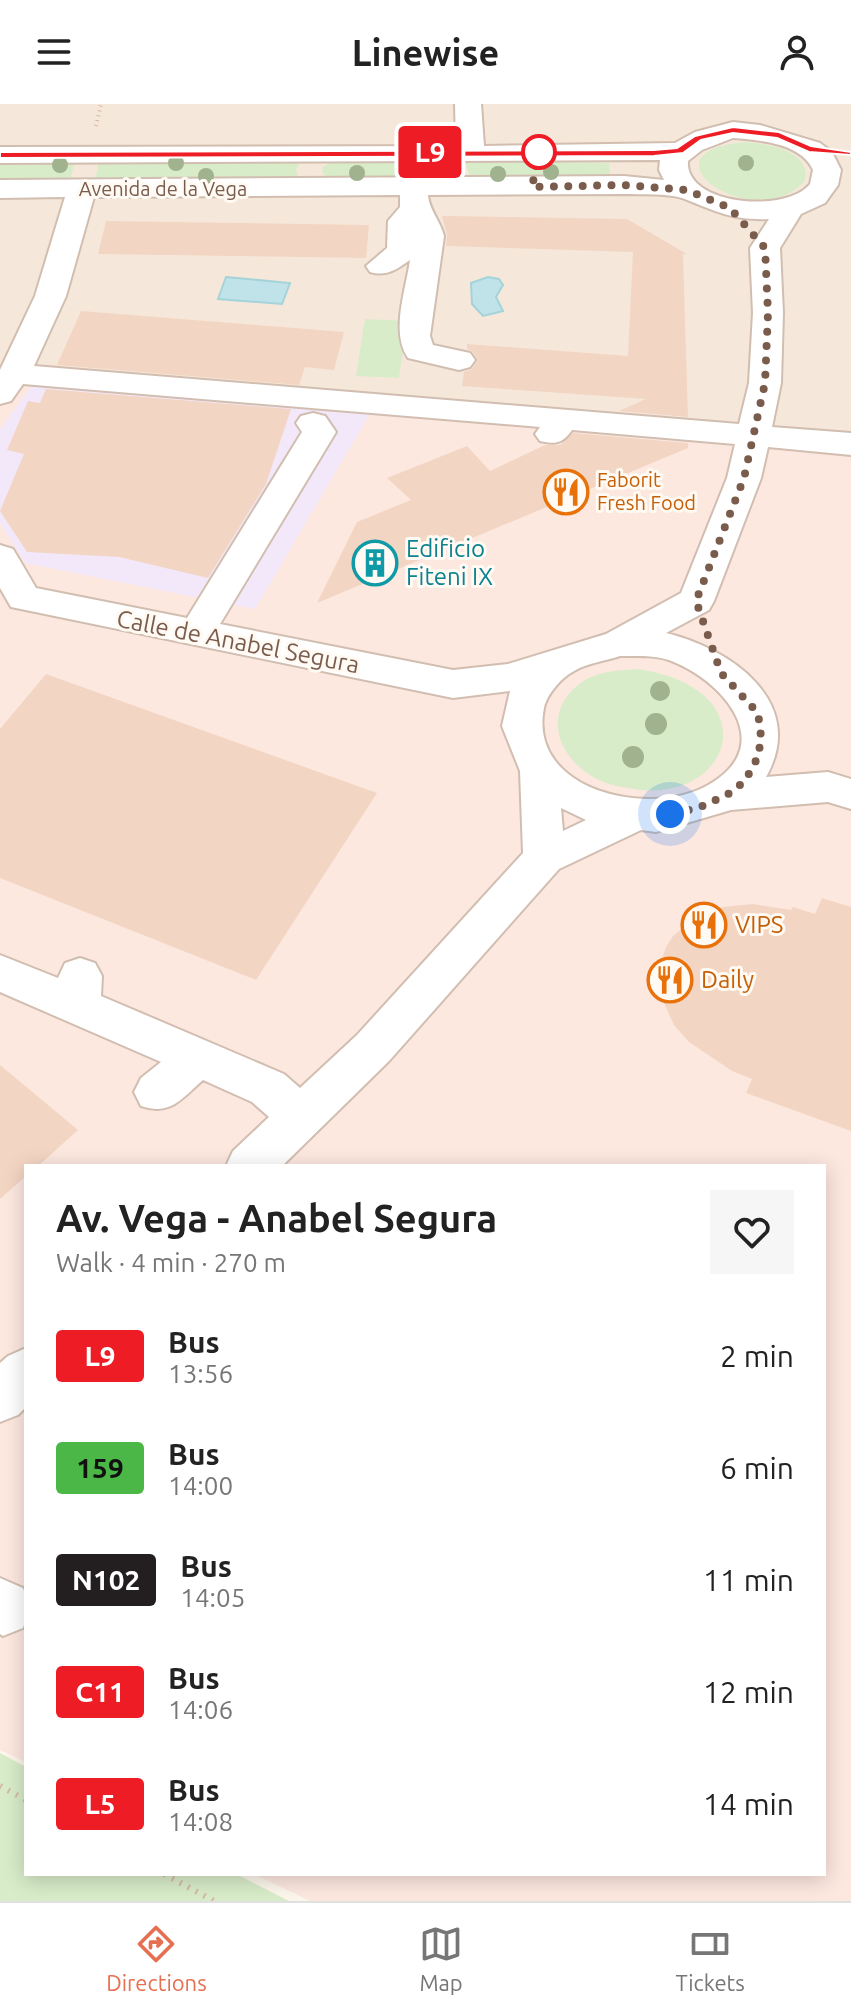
<!DOCTYPE html>
<html lang="en">
<head>
<meta charset="utf-8">
<style>
  :root { --surface:#fff; --page:#f6f6f6; --text:#222; --muted:#767676; --line:#e0e0e0; --accent:#e76f51 }
  body { margin:0; font-family:Ubuntu,sans-serif; background:var(--page); color:var(--text); height:100vh; display:flex; flex-direction:column; font-size:30px; white-space:nowrap }
  * { box-sizing:border-box; margin:0 }
  p { font-size:26px; color:var(--muted) }
  .icon { flex:none; width:44px; height:44px; fill:none; stroke:currentColor; stroke-width:2; stroke-linecap:round; stroke-linejoin:round }
  .map { position:relative; flex:1; overflow:hidden }
  .panel { position:absolute; left:24px; top:1060px; width:802px; height:712px; display:flex; flex-direction:column; background:var(--surface); border-radius:0px; box-shadow:0 4px 20px #0003 }
  .panel>* { flex:none }
  .badge { padding:0 16px; border-radius:6px; font-size:28px; line-height:52px }
  .you { position:absolute; width:40px; height:40px; margin:-20px; border:6px solid #fff; border-radius:50%; background:#1a73e8; box-shadow:0 0 0 12px #1a73e833 }
  .map>.badge { position:absolute; translate:-50% -50%; box-shadow:0 0 0 4px #fff }
  .round { display:grid; place-items:center; flex:none; width:84px; height:84px; border-radius:0px; background:var(--page) }
  .summary { display:flex; align-items:center; justify-content:space-between; height:136px; padding:0 32px }
  h1 { font-size:38px; font-weight:700; line-height:60px }
  ul { padding:0; list-style:none }
  li { display:flex; align-items:center; gap:24px; height:112px; padding:0 32px }
  li div { flex:1 }
  li b { display:block; font-size:30px }
  li em { font-style:normal }
  li .badge { min-width:88px; font-weight:700; text-align:center }
  header { display:flex; justify-content:space-between; align-items:center; height:104px; padding:0 32px; background:var(--surface); font-size:36px; font-weight:700 }
  .tabs { display:flex; justify-content:space-around; align-items:center; height:112px; border-top:2px solid var(--line); background:var(--surface); font-size:22px; color:var(--muted) }
  .tabs a { display:grid; justify-items:center; gap:4px }
  .tabs .active { color:var(--accent) }
  .map>svg:first-child { display:block }
  .residential { fill:#f5e8da }
  .commercial { fill:#fde8e0 }
  .education { fill:#f3e8fa }
  .green { fill:#d8ecc9 }
  .water { fill:#bfe3e8; stroke:#a5d3da; stroke-width:2 }
  .building { fill:#f3d5c3 }
  .lines { fill:none; stroke-linecap:round; stroke-linejoin:round }
  .minor-casing { stroke:#d1beb0; stroke-width:4 }
  .path-far1 { stroke:#d9b8a5; stroke-width:4; stroke-dasharray:1 4; stroke-linecap:butt }
  .path { stroke:#d9b8a5; stroke-width:6; stroke-dasharray:2 7; stroke-linecap:butt }
  .minor { fill:#fff; fill-rule:evenodd }
  .tree { fill:#a0b28e }
  .line { fill:#ee1c25; stroke:#fff; stroke-width:2 }
  .walk { stroke:#7a5c4d; stroke-width:8; stroke-dasharray:0 14.4 }
  .stop-dot { fill:#fff; stroke:#ee1c25; stroke-width:4 }
  .labels { text-anchor:middle; stroke-width:6; stroke-linejoin:round; paint-order:stroke }
  .far-street-label { font-size:20px; fill:#7a5c4d; stroke:#fffaf3 }
  .far-food-label { font-size:20px; fill:#c56008; stroke:#fffaf3; text-anchor:start }
  .culture-label { font-size:24px; fill:#0d838f; stroke:#fffaf3; text-anchor:start }
  .street-label { font-size:24px; fill:#7a5c4d; stroke:#fffaf3 }
  .food-label { font-size:24px; fill:#c56008; stroke:#fffaf3; text-anchor:start }
</style>
</head>
<body>
<header><svg class="icon" aria-label="menu" viewBox="0 0 24 24"><path d="M4 6h16M4 12h16M4 18h16"/></svg>Linewise<svg class="icon" aria-label="person" viewBox="0 0 24 24"><circle cx="12" cy="8" r="4"/><path d="M4 21q1-7 8-7t8 7"/></svg></header>
<div class="map">
<svg width="851" height="1797" viewBox="0 0 851 1797">
  <rect width="100%" height="100%" fill="#fdf6ec"/>
  <path class="residential" d="M0,0H851V340L0,290Z"/>
  <path class="commercial" d="M15,270L851,340V1797H310L254,1770H824V1062H26V1658L0,1646V290Z"/>
  <path class="education" d="M33,280L372,306L255,505L25,459L0,419V325Z"/>
  <g class="green">
    <path d="M745,38C768,40 811,46 805,77C754,133 633,48 745,38Z"/>
    <path d="M75,56L70,77H0V57Z"/>
    <path d="M99,56H301L296,66L299,76L95,77Z"/>
    <path d="M333,56L436,57L444,65L436,73L334,75L323,70L322,64Z"/>
    <path d="M464,56L609,59L610,71L466,76L469,69Z"/>
    <path d="M365,215L407,217L399,274L356,272Z"/>
    <path d="M638,565C772,585 732,705 627,684C609,681 592,675 578,662C550,635 550,598 585,576C601,567 620,566 638,565Z"/>
    <path d="M0,1649L26,1663V1770H236L289,1797H0Z"/>
  </g>
  <g class="water">
    <path d="M226,173L290,179L282,200L218,195Z"/>
    <path d="M488,173L499,175L503,181L496,193L503,207L483,212L472,200L471,179Z"/>
  </g>
  <g class="building">
    <path d="M442,112L627,115L687,150H683L688,313L619,307L646,295L462,282L464,268L472,265L478,256L472,247L467,245V240L628,252L633,148L446,142L447,131Z"/>
    <path d="M106,117L369,121L366,154L98,150Z"/>
    <path d="M81,207L344,228L334,266L305,263L299,281L57,261Z"/>
    <path d="M46,285L291,305L266,380L208,474L119,453L27,448L0,407L24,350L7,346L28,297L40,299Z"/>
    <path d="M573,329L688,339V344L317,499L357,418L411,396L387,374L467,342L490,367L545,341H560Z"/>
    <path d="M46,570L377,689L256,876L0,774V625Z"/>
    <path d="M822,794L851,803V1027L746,989L752,975L732,967L689,938L674,921L659,888V864L666,843L673,832L695,814L723,803L753,800L791,806L793,803L815,810Z"/>
    <path d="M0,961L78,1026L38,1062H26V1072L0,1095Z"/>
  </g>
  <g class="lines">
    <g class="minor-casing">
      <g id="minor">
        <path d="M455,0H481L484,42L675,39L695,28L733,18L760,21L820,39L832,48L841,66L838,81L825,99L801,110L780,144L783,209L781,279L772,323L851,329V351L768,343L761,374L714,497L709,506L666,529C732,545 808,599 766,673L828,668L851,675V705L828,698L731,706L656,728L641,726L559,765L389,957L282,1062H226L233,1047L269,1013L252,998L203,976C181,995 171,1012 141,1002L134,988L141,974L161,958L0,888V851L58,874L65,859L80,854L95,859L102,872L101,892L284,970L300,984L357,931L523,749L520,667L502,622L510,587L453,594L11,503L0,484V441L13,445L36,484L187,514L302,328L296,319L301,312L313,309L325,312L336,328L220,520L453,566L508,560L606,530L681,489L727,374L735,340L572,326C563,339 556,341 540,337L535,330L540,323L23,280L11,297L0,300V266L35,192L65,93L0,94V76L624,72L664,76L659,66L660,56L0,59V43L456,42ZM733,34C759,36 801,39 813,66L810,80C786,110 684,101 688,57L702,46ZM624,90C641,91 666,89 682,94C713,106 733,117 769,115L750,144L753,209L749,279L739,320L34,262L66,192L94,93L400,91V103L388,117L387,144L366,162L370,168C387,173 397,165 410,156C406,185 390,228 408,254L459,266L470,263L475,256L470,249L433,241L430,232L444,132C440,116 429,106 428,91ZM620,552C636,552 654,551 669,556C721,575 779,639 710,680C653,715 527,688 544,604C547,590 561,574 574,567C587,559 606,557 620,552ZM561,704L586,716L563,727Z"/>
        <path d="M26,1244V1303L18,1311L0,1318V1259L8,1252Z"/>
        <path d="M0,1474L23,1484C28,1497 28,1511 23,1524L3,1532L0,1530Z"/>
      </g>
    </g>
    <path class="path-far1" d="M96,22L101,0"/>
    <g class="path">
      <path d="M0,1682L26,1696"/>
      <path d="M164,1770L214,1797"/>
    </g>
    <use href="#minor" class="minor"/>
  </g>
  <g class="tree">
    <circle cx="176" cy="59" r="8"/>
    <circle cx="746" cy="59" r="8"/>
    <circle cx="60" cy="61" r="8"/>
    <circle cx="551" cy="68" r="8"/>
    <circle cx="357" cy="69" r="8"/>
    <circle cx="419" cy="70" r="8"/>
    <circle cx="498" cy="70" r="8"/>
    <circle cx="206" cy="72" r="8"/>
    <circle cx="660" cy="587" r="10"/>
    <circle cx="656" cy="620" r="11"/>
    <circle cx="633" cy="653" r="11"/>
  </g>
  <path class="line" d="M733,23L779,28L811,42L851,48V51L809,48L777,34L733,29L701,36L683,49L654,52L0,54V48L654,46L677,44L695,32Z"/>
  <g class="lines">
    <path class="walk" d="M539,48L532,83L624,81L687,86L730,104L765,144L768,209L765,279L744,374L696,497L721,569L757,608L761,624L759,651L745,677L727,691L698,704L670,710"/>
  </g>
  <defs>
    <g id="restaurant-ring" transform="scale(2.3)"><circle r="9.5" fill="#fffaf3" stroke="#e8710a" stroke-width="1.5"/><path d="M-5-6h1v4h1v-4h1v4h1v-4h1v5L-1.5 .5V6h-2V.5L-5-1ZM5-6V6H3V1.5H1.5Q1.5-4 5-6Z" fill="#e8710a"/></g>
    <g id="building-ring" transform="scale(2.3)"><circle r="9.5" fill="#fffaf3" stroke="#0f9aa8" stroke-width="1.5"/><path d="M-4-6H4V6H1V3H-1V6H-4ZM-2.5-4.3h1.7v1.8h-1.7ZM.8-4.3h1.7v1.8H.8ZM-2.5-1h1.7V.8h-1.7ZM.8-1h1.7V.8H.8Z" fill="#0f9aa8"/></g>
  </defs>
  <g fill-rule="evenodd">
    <use href="#restaurant-ring" x="566" y="388"/>
    <use href="#building-ring" x="375" y="459"/>
    <use href="#restaurant-ring" x="704" y="821"/>
    <use href="#restaurant-ring" x="670" y="876"/>
  </g>
  <circle class="stop-dot" cx="539" cy="48" r="16"/>
  <g class="labels">
    <g class="far-street-label">
      <text x="163" y="92">Avenida de la Vega</text>
    </g>
    <g class="far-food-label">
      <text x="597" y="383">Faborit<tspan x="597" dy="23">Fresh Food</tspan></text>
    </g>
    <g class="culture-label">
      <text x="406" y="453">Edificio<tspan x="406" dy="28">Fiteni IX</tspan></text>
    </g>
    <g class="street-label">
      <text transform="translate(238 538) rotate(11)" y="8">Calle de Anabel Segura</text>
    </g>
    <g class="food-label">
      <text x="735" y="829">VIPS</text>
      <text x="701" y="884">Daily</text>
    </g>
  </g>
</svg>
<div class="you" style="left:670px;top:710px"></div>
<b class="badge" style="left:430px;top:48px;background:#ee1c25;color:#fff">L9</b>
<section class="panel">
<div class="summary"><div><h1>Av. Vega - Anabel Segura</h1><p>Walk · 4 min · 270 m</p></div><a class="round"><svg class="icon" aria-label="heart" viewBox="0 0 24 24"><path d="M12 20l-8-8c-3-5 5-10 8-4 3-6 11-1 8 4z"/></svg></a></div>
<ul>
<li><span class="badge" style="background:#ee1c25;color:#fff">L9</span><div><b>Bus</b><p>13:56</p></div><em>2 min</em></li>
<li><span class="badge" style="background:#4ab747;color:#111">159</span><div><b>Bus</b><p>14:00</p></div><em>6 min</em></li>
<li><span class="badge" style="background:#231f20;color:#fff">N102</span><div><b>Bus</b><p>14:05</p></div><em>11 min</em></li>
<li><span class="badge" style="background:#ee1c25;color:#fff">C11</span><div><b>Bus</b><p>14:06</p></div><em>12 min</em></li>
<li><span class="badge" style="background:#ee1c25;color:#fff">L5</span><div><b>Bus</b><p>14:08</p></div><em>14 min</em></li>
</ul>
</section>
</div>
<nav class="tabs">
<a class="active"><svg class="icon" aria-label="directions" viewBox="0 0 24 24"><path d="M12 3l9 9-9 9-9-9zM9 14v-3h6M13 9l2 2-2 2"/></svg>Directions</a>
<a><svg class="icon" aria-label="map" viewBox="0 0 24 24"><path d="M3 6l6-2 6 2 6-2v14l-6 2-6-2-6 2zM9 4v14M15 6v14"/></svg>Map</a>
<a><svg class="icon" aria-label="tickets" viewBox="0 0 24 24"><path d="M3 7h18v10H3zM15 7v10"/></svg>Tickets</a>
</nav>
</body>
</html>
